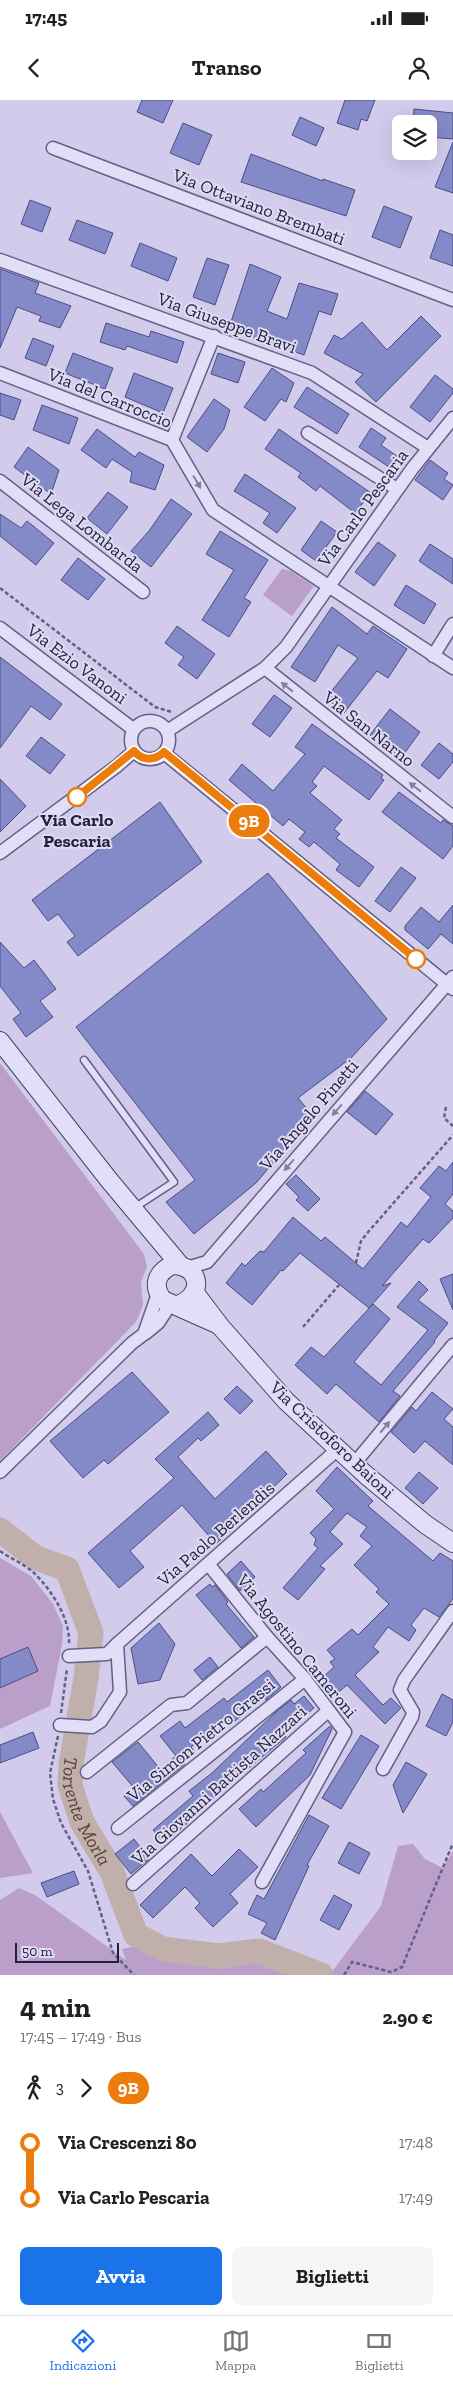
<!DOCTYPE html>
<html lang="it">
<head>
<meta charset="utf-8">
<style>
  :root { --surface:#fff; --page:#f6f6f6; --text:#202124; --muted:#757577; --line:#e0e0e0; --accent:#1a73e8 }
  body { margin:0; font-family:"Zilla Slab",serif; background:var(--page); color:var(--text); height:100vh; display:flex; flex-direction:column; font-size:19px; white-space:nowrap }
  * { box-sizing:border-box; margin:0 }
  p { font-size:16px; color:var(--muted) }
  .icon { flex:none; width:28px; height:28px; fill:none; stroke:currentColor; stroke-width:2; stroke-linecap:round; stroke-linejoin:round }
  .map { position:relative; height:1875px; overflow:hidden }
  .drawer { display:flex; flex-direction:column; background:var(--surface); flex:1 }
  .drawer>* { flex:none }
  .badge { padding:0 10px; border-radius:16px; font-size:18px; line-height:32px }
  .controls { position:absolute; left:392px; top:15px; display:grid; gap:10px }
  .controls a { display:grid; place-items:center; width:45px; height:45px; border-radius:8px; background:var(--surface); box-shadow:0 5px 20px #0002; font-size:25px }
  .scale { position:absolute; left:15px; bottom:12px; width:104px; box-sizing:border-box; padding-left:5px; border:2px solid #222339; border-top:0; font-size:14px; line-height:18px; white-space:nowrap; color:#222339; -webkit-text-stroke:4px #dfdaf4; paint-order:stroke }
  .map>.badge { position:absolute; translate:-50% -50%; box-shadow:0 0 0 2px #fff }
  .legs { display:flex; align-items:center; gap:8px; height:55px; padding:0 20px; font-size:16px }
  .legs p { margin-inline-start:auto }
  .head { display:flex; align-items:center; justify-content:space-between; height:85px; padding:0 20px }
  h1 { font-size:28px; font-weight:700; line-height:38px }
  .button { display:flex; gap:10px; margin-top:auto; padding:10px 20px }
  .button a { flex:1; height:58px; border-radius:8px; background:var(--accent); color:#fff; font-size:20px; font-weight:700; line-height:58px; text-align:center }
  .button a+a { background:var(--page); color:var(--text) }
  ul { padding:0 20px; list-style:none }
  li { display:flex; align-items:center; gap:18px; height:55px; font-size:19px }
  li i { display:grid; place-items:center; width:8px; height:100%; margin:0 6px; background:currentColor }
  li i::after { content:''; width:12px; height:12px; margin:-6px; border:4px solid; border-radius:50%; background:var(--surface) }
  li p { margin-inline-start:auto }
  li:first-child i { background:linear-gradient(#0000 50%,currentColor 0) }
  li:last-child i { background:linear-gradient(currentColor 50%,#0000 0) }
  .status { display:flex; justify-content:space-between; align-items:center; height:35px; padding:0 25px; background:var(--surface); direction:ltr }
  .status svg { height:14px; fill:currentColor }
  header { display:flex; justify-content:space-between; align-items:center; height:65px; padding:0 20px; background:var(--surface); font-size:22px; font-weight:700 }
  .tab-bar { display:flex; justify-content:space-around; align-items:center; height:70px; border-top:1px solid var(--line); background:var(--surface); font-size:14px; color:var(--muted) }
  .tab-bar a { display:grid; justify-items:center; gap:2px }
  .tab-bar .current { color:var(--accent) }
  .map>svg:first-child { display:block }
  .green { fill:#b99fc9 }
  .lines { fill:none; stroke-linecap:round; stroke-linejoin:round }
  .river { stroke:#c1afab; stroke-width:25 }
  .building { fill:#848ac7; stroke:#484e85 }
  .lane-casing { stroke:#616087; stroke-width:9 }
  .street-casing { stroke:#616087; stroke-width:15 }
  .secondary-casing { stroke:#434369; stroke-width:20 }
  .path { stroke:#616087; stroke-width:2.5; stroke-dasharray:4 2.5; stroke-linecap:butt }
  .lane { stroke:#e3def7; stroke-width:6 }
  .street { stroke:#e3def7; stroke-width:12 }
  .secondary { stroke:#e3def7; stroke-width:18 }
  .oneway { fill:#828098 }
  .line-1-casing { stroke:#fff; stroke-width:11 }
  .line-1 { stroke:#ec7c0c; stroke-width:8 }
  .stop-1-dot { fill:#fff; stroke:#ec7c0c; stroke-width:2.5 }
  .labels { text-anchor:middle; stroke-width:4; stroke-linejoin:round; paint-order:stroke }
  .street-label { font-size:18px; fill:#222339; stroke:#dfdaf4 }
  .stop-label { font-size:18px; font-weight:bold; fill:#222339; stroke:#dfdaf4 }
  .water-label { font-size:19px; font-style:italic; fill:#584333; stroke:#dfdaf4 }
</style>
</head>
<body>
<div class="status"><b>17:45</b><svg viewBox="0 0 49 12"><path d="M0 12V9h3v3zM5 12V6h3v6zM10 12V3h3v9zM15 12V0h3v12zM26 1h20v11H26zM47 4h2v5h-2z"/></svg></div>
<header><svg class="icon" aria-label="back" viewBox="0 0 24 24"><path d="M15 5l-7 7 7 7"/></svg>Transo<svg class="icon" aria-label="person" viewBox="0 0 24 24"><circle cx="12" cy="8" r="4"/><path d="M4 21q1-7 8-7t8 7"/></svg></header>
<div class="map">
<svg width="453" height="1875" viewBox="0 0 453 1875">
  <rect width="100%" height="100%" fill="#d2cbec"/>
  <g class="green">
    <path d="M282,469L291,471L314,486L292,516L263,495Z"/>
    <path d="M0,963L144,1154L147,1167L141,1182L143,1205L136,1222L0,1361Z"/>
    <path d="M0,1458L31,1476L53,1504L63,1526L62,1545L50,1606L0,1629Z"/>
    <path d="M0,1712L33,1773L0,1778Z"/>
    <path d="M413,1744L425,1759L443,1768L453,1751V1875H0V1800L19,1788L35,1795L126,1860L122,1849L137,1846L168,1856L195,1858L212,1862L262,1858L300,1874L331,1873L381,1806L398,1746Z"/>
  </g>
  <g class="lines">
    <path class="river" id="s1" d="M0,1430L36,1458L67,1469L91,1533L86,1578L71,1664L70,1685L82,1722L112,1772L136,1835L163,1849L218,1856L259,1851L321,1875"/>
  </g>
  <g class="building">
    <path d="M142,0H173L163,23L137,12Z"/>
    <path d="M345,0H375L367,21L361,19L358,30L337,23Z"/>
    <path d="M414,9L453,13V39L429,37V24H413Z"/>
    <path d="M300,17L324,28L316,46L292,35Z"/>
    <path d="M183,23L212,35L199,65L170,53Z"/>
    <path d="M453,42V93L435,87Z"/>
    <path d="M251,54L323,81V79L355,90L346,116L241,82Z"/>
    <path d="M30,100L51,108L42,132L21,124Z"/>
    <path d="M384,106L412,117L400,148L372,137Z"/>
    <path d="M77,120L113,133L105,154L69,140Z"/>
    <path d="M440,130L453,135V166L430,158Z"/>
    <path d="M140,143L177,158L168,181L131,166Z"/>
    <path d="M207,158L229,165L215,205L193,197Z"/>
    <path d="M250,164L281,177L267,211L287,219L299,183L338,194L331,215L319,211L304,255L229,228Z"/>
    <path d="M0,169L39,183L35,193L71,206L60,228L39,221L41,216L17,207L0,248Z"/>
    <path d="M421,216L441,236L376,302L355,282L363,274L324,253L334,235L342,239L362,222L387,250Z"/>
    <path d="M106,223L149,237L151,231L184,242L177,263L127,246L125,250L100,242Z"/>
    <path d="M33,238L54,246L46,266L25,258Z"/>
    <path d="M73,253L113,268L105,289L65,273Z"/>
    <path d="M218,253L245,262L238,283L211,274Z"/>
    <path d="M272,268L294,283L286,302L281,299L265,321L244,307Z"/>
    <path d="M134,273L173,288L163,313L125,297Z"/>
    <path d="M435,275L453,289V293L430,322L410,307Z"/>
    <path d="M307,287L349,314L337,334L294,307Z"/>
    <path d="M0,293L21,300L14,320L0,315Z"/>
    <path d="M214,299L230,310L224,329L207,352L187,337Z"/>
    <path d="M42,305L78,318L69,344L33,330Z"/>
    <path d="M371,328L386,338L381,345L397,356L389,367L359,347Z"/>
    <path d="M97,329L135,357L139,352L164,365L155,390L130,382L132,372L112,359L106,368L81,350Z"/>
    <path d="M279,329L371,393L355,413L320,386L316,391L298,377L301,373L265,349Z"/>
    <path d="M28,347L59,370L51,394L14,367Z"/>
    <path d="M430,360L448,373L444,379L453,385L443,400L415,380Z"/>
    <path d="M245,374L296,408L277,433L263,423L270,413L234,391Z"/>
    <path d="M108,392L128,407L107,434L87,418Z"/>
    <path d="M171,399L192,414L151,467L131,451L149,431Z"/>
    <path d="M0,414L21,428L27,421L54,443L36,465L0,436Z"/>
    <path d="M321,421L337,432L316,461L301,450Z"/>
    <path d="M220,431L268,460L244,498L251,502L229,537L202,520L234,470L206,454Z"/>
    <path d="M378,442L396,455L374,486L355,472Z"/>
    <path d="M430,444L453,459V484L419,461Z"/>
    <path d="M78,458L105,479L88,500L61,480Z"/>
    <path d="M406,485L436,504L424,524L394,505Z"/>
    <path d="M332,507L367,534L373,526L407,549L388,578L377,571L344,613L326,598L358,558L338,545L315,582L291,567Z"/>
    <path d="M177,526L215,554L197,579L178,565L184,557L165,543Z"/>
    <path d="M0,557L62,604L50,620L31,606L0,648Z"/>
    <path d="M274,595L292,608L270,637L252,624Z"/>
    <path d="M390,609L420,632L401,658L370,635Z"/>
    <path d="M312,624L383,675L381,678L384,680L369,700L324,666L312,682L317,686L310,693L342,720L334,729L340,734L336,738L374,767L359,787L336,770L340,764L314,742L309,747L299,739L305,732L289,719L283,726L229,680L242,664L273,691L305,654L295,647Z"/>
    <path d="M41,637L65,655L50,674L26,656Z"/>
    <path d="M439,643L453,654V662L439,679L421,665Z"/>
    <path d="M0,679L26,706L0,732Z"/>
    <path d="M399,692L441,723L443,720L453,726V746L443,759L382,712Z"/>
    <path d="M160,702L202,762L78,856L67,842L75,836L58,814L48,821L32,800Z"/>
    <path d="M401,767L416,778L390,812L375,801Z"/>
    <path d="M268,773L387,919L351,958L298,998L313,1016L256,1083L194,1134L166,1102L195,1080L76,927Z"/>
    <path d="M453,805V844L441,834L428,849L405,830V826L421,807L439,822Z"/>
    <path d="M0,842L24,868L34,860L56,889L40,901L53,917L26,937L13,919L21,913L0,886Z"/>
    <path d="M365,991L393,1014L376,1035L347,1012Z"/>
    <path d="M453,1062V1094L445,1104L453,1111V1118L431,1141L429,1143L423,1139L382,1186L391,1183L369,1208L300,1153L283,1171L281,1170L252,1205L226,1183L242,1163L245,1166L260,1151L264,1152L293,1117L321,1141L325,1137L363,1169L401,1122L407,1127L431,1097L420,1088L439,1066L446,1071Z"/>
    <path d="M296,1075L320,1099L308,1111L296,1100L299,1097L286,1084Z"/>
    <path d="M453,1174V1210L440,1179Z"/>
    <path d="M419,1181L428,1190L418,1200L448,1223L434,1241L435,1242L393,1291L400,1296L379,1322L336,1284L327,1294L295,1265L311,1247L324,1257L373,1204L390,1219L354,1262L381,1285L428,1230L397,1207Z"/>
    <path d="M132,1272L169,1312L108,1364L104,1360L83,1378L50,1341Z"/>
    <path d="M237,1286L253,1301L240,1314L224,1299Z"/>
    <path d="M432,1292L453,1309L444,1319L453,1327V1365L425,1341L414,1353L391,1332L412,1307L416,1311Z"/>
    <path d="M208,1312L219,1325L201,1341L198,1338L178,1357L215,1399L266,1351L287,1374L216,1444L182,1405L130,1451L144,1467L119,1488L88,1453L174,1378L155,1359Z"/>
    <path d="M337,1367L373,1401L368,1406L433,1461L440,1453L453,1461V1499L439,1517L424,1508L411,1525L416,1530L409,1541L388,1527L373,1547L379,1552L355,1575L383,1605L391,1598L401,1608L385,1624L347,1585L334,1596L321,1579L334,1567L330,1562L335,1559L327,1550L352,1529L358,1535L389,1504L376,1492L379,1489L354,1465L372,1446L360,1436L367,1427L347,1413L330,1432L343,1444L320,1466L325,1469L298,1500L283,1488L318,1448L314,1445L316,1439L310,1433L334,1409L316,1391Z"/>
    <path d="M419,1372L438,1388L423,1404L405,1388Z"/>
    <path d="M241,1461L255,1477L240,1491L227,1474Z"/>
    <path d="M210,1484L212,1487L215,1485L228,1502L226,1504L254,1537L241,1548L196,1495Z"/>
    <path d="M159,1523L175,1544L160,1580L138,1584L131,1548Z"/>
    <path d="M28,1547L38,1571L0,1588V1559Z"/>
    <path d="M210,1557L218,1567L202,1580L194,1570Z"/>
    <path d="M268,1570L281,1587L266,1600L261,1593L242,1608L246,1612L231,1624L227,1619L191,1647L194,1651L182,1660L185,1664L133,1706L124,1696L134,1688L112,1662L138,1642L160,1669L176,1656L160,1636L180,1621L185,1628L224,1598L227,1602Z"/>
    <path d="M442,1594L453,1600V1622L446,1636L426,1626Z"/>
    <path d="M304,1596L314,1608L283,1634L286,1637L190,1717L192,1719L164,1743L153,1730L193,1696L189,1691L212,1673L276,1612L291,1600L294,1604Z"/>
    <path d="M330,1626L332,1629L310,1675L256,1727L239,1709L261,1689L263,1692L306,1653L303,1650Z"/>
    <path d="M33,1632L39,1648L0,1663V1645Z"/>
    <path d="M361,1635L379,1646L341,1709L322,1698Z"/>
    <path d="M406,1662L427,1674L403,1713L393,1685Z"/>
    <path d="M309,1715L329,1726L307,1765L309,1766L275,1840L261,1833L267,1823L248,1814L257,1795L264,1799Z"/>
    <path d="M134,1739L149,1759L131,1774L115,1754Z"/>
    <path d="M349,1742L370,1753L359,1774L338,1763Z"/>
    <path d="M239,1749L258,1767L230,1794L238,1803L213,1827L195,1808L200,1803L185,1787L153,1818L140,1805L191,1754L212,1776Z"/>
    <path d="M74,1771L79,1784L47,1797L41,1783Z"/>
    <path d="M334,1795L352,1805L339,1830L320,1820Z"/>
  </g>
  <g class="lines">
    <g class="lane-casing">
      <path id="lane" d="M84,960L174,1082L134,1108"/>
    </g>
    <g class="street-casing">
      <g id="street">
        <path d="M53,48L453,200"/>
        <path d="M0,160L312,273L428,348"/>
        <path d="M0,273L172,340L213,410L453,568"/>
        <path d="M308,333L397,389"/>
        <path d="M172,340L214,236"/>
        <path d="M0,381L143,492"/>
        <path d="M0,528L133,629"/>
        <path d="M433,556L453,524"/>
        <path d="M265,568L453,717"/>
        <circle cx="150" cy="640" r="19"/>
        <path d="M167,631L265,568L286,547L412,369L453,318"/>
        <path d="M164,653L453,889"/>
        <path d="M0,753L117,666L134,651"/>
        <path d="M187,1168L207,1162L453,877"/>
        <path d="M146,1233L158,1223L170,1205"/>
        <path d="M354,1364L453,1245"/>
        <path d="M0,1372L132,1243L144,1234L158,1194"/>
        <path d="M209,1465L267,1537L305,1579L345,1632L262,1782"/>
        <path d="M69,1556L107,1554L117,1544"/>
        <path d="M60,1625L92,1627L101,1621L120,1592L117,1544L338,1349"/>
        <path d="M383,1669L412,1617L413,1612L400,1590L404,1580L453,1511"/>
        <path d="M87,1672L171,1605L187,1603L267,1537"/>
        <path d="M118,1728L305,1579"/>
        <path d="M133,1784L328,1611"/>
      </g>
    </g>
    <g class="secondary-casing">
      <g id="secondary">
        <path d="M0,941L109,1080L180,1165"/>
        <path d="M195,1193L220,1226L286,1301L366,1375L425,1424L453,1443"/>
        <path d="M178,1205C205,1195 201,1165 172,1165C156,1173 152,1186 163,1200L217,1224"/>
      </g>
    </g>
    <g class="path">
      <path d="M0,488L155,607L172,612"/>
      <path d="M446,1007L444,1018L453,1026"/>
      <path d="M356,1163L361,1141L369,1131L453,1035"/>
      <path d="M303,1227L339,1185"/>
      <path d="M0,1451C10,1458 24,1464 33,1472C51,1489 70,1518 69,1543"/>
      <path d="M61,1613L67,1569"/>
      <path d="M58,1636L50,1673L53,1699L61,1723L88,1771L113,1853L134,1875"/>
      <path d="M344,1875L352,1862L391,1872L402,1867L453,1743"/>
    </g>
    <use href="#lane" class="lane"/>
    <use href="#street" class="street"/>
    <use href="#secondary" class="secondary"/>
  </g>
  <defs><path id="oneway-solid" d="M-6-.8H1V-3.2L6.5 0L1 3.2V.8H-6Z" transform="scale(1.25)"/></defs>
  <g class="oneway">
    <use href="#oneway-solid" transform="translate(197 382) rotate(59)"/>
    <use href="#oneway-solid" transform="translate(287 587) rotate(-142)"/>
    <use href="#oneway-solid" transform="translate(415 687) rotate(-142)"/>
    <use href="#oneway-solid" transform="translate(337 1010) rotate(131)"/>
    <use href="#oneway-solid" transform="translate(289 1065) rotate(131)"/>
    <use href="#oneway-solid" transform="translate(385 1327) rotate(-50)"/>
  </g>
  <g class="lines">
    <g class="line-1-casing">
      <path id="line-1" d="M77,697L134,651C142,661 155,661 164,652L416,859"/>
    </g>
    <use href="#line-1" class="line-1"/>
  </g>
  <g class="stop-1-dot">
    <circle cx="77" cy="697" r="9"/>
    <circle cx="416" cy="859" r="9"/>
  </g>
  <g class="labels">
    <g class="street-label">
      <text transform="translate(259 107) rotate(21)" y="6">Via Ottaviano Brembati</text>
      <text transform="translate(227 223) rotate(20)" y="6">Via Giuseppe Bravi</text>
      <text transform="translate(110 298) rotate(22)" y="6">Via del Carroccio</text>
      <text transform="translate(363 408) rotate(-54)" y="6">Via Carlo Pescaria</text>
      <text transform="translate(82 423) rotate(38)" y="6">Via Lega Lombarda</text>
      <text transform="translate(77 564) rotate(37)" y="6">Via Ezio Vanoni</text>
      <text transform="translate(369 629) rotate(38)" y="6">Via San Narno</text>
      <text transform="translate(309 1015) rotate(-49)" y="6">Via Angelo Pinetti</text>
      <text transform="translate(332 1340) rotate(43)" y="6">Via Cristoforo Baioni</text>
      <text transform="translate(216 1434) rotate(-41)" y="6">Via Paolo Berlendis</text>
      <text transform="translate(297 1546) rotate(51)" y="6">Via Agostino Cameroni</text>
      <text transform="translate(201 1640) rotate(-39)" y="6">Via Simon Pietro Grassi</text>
      <text transform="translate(219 1685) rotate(-42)" y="6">Via Giovanni Battista Nazzari</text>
    </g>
    <g class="stop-label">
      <text x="77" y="726">Via Carlo<tspan x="77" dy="21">Pescaria</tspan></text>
    </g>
    <g class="water-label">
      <text dy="7" stroke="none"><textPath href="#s1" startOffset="330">Torrente Morla</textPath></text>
    </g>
  </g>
</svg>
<div class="controls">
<a><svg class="icon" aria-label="layers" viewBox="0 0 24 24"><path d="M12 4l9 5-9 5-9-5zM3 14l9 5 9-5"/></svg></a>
</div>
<div class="scale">50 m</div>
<b class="badge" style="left:249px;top:721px;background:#ec7c0c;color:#fff">9B</b>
</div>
<section class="drawer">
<div class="head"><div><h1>4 min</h1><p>17:45 – 17:49 · Bus</p></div><b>2.90 €</b></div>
<div class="legs"><svg class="icon" aria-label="walk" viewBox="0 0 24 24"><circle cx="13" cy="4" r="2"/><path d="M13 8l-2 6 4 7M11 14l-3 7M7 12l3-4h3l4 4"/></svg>3<svg class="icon" aria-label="forward" viewBox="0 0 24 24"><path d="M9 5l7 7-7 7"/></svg><b class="badge" style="background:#ec7c0c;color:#fff">9B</b></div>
<ul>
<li><i style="color:#ec7c0c"></i><b>Via Crescenzi 80</b><p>17:48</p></li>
<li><i style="color:#ec7c0c"></i><b>Via Carlo Pescaria</b><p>17:49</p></li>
</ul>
<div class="button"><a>Avvia</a><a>Biglietti</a></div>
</section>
<nav class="tab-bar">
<a class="current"><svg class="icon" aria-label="directions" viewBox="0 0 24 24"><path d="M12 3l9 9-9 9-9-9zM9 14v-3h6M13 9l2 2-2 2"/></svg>Indicazioni</a>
<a><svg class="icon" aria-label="map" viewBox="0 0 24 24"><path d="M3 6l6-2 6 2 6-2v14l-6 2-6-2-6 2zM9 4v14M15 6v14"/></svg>Mappa</a>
<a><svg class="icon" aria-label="tickets" viewBox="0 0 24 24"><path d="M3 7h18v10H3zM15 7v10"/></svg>Biglietti</a>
</nav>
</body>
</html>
